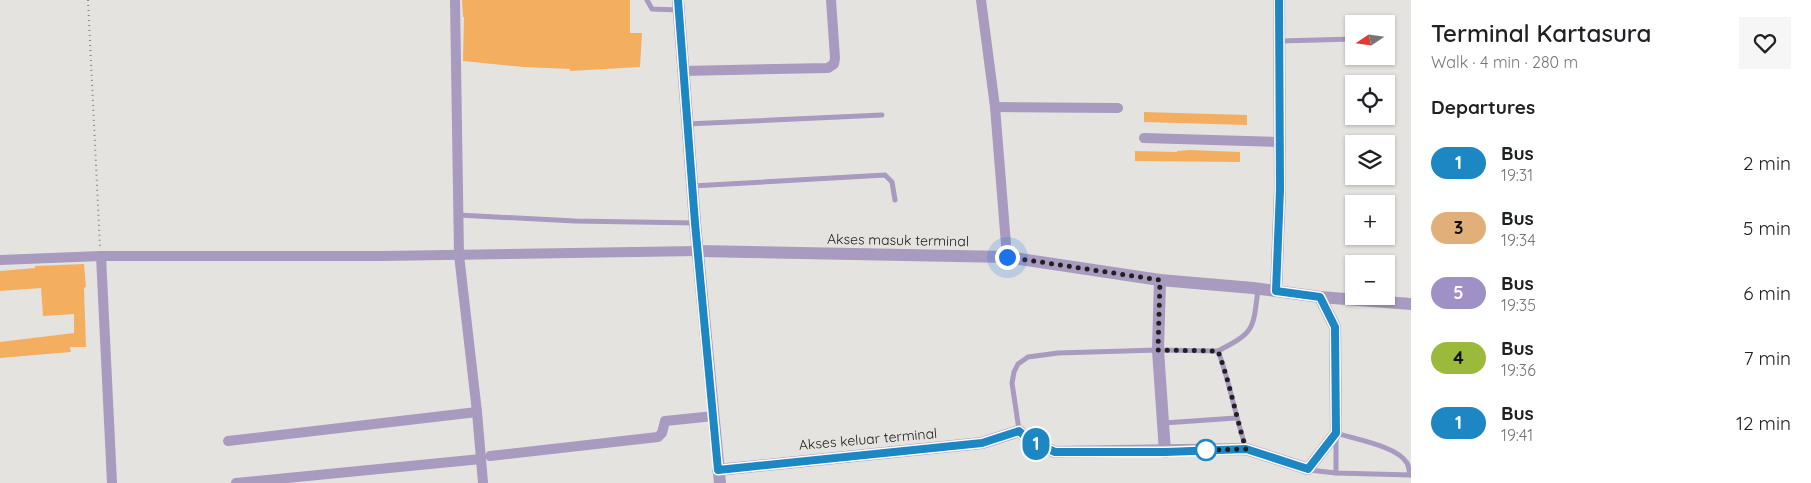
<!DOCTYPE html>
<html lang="en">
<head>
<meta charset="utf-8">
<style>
  :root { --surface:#fff; --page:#f6f6f6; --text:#202124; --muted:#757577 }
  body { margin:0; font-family:Quicksand,sans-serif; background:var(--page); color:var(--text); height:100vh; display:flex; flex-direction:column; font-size:19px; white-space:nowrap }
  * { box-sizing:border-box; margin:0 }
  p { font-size:16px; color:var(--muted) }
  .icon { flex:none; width:28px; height:28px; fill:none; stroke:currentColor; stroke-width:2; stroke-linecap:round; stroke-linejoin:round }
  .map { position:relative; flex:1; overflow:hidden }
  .side { display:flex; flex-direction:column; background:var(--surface); width:400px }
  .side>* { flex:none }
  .badge { padding:0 10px; border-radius:16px; font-size:18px; line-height:32px }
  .needle { width:32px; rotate:257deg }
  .controls { position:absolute; left:1345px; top:15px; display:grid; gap:10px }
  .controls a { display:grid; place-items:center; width:50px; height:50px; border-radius:0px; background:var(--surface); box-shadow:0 1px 4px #0004; font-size:25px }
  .you { position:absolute; width:25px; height:25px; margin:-12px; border:4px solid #fff; border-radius:50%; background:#1a73e8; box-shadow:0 0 0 8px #1a73e833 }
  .map>.badge { position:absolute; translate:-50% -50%; box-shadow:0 0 0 2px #fff }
  h2 { padding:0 20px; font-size:19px; line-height:45px }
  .round { display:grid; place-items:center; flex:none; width:52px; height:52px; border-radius:0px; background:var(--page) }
  .summary { display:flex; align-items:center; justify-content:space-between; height:85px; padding:0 20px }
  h1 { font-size:24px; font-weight:600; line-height:38px }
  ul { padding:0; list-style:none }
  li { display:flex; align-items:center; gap:15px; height:65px; padding:0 20px }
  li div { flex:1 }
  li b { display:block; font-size:19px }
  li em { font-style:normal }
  li .badge { min-width:55px; font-weight:700; text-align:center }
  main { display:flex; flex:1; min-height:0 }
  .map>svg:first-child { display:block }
  .building { fill:#f3af5f }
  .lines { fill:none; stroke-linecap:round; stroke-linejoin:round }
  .path { stroke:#878683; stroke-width:2; stroke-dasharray:1 4; stroke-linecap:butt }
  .service { stroke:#a99abf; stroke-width:5 }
  .minor { stroke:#a99abf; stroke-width:10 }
  .tertiary { stroke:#a99abf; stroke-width:12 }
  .line-casing { stroke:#fff; stroke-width:11 }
  .line { stroke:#1d87c4; stroke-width:8 }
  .walk { stroke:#21201f; stroke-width:5; stroke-dasharray:0 9 }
  .stop-dot { fill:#fff; stroke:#1d87c4; stroke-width:2.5 }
  .labels { text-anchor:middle; stroke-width:4.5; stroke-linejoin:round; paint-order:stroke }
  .street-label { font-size:14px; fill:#21201f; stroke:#e4e3df }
</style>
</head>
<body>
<main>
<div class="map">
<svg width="1411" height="483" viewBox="0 0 1411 483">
  <rect width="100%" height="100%" fill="#e4e3df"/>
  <g class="building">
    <path d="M462,0H630V33H642L640,67L570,71V69L523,67L463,61L464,17H463Z"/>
    <path d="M1144,112L1247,115V125L1144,122Z"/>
    <path d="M1190,150L1240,152V162L1135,161V151L1177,152V151Z"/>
    <path d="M84,264L86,287L84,288L86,347H70L71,352L0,358V342L74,333V314L43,316L41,288L0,291V271L35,268V266Z"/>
  </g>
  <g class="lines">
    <path class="path" d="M88,0L100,247"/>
    <g class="service">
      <path d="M647,0L652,9L678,10"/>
      <path d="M1280,41L1354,39"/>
      <path d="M687,124L882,115"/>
      <path d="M692,186L885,175L892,182L895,200"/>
      <path d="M458,215L575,221L695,223"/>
      <path d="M1218,351C1255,332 1253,330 1258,289"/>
      <path d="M1164,423L1236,418"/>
      <path d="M1019,430L1012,383L1014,372L1018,364L1028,357L1058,353L1158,350L1218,351C1230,382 1235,416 1246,448"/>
      <path d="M1309,470L1336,473L1411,475"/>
      <path d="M1336,473V433C1354,439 1397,446 1407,463C1409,466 1409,471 1410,475"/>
    </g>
    <g class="minor">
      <path d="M455,0L459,255L477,412L483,483"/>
      <path d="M981,0L995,107L1007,257"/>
      <path d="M683,71L828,68L834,64L835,58L831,0"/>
      <path d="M995,107L1118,108"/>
      <path d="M1144,138L1279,142"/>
      <path d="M101,256L112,483"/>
      <path d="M0,260L101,256H381L698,251"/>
      <path d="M228,441L477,412"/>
      <path d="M490,456L658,437L662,433L665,421L714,416"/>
      <path d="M236,483L481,459"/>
    </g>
    <g class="tertiary">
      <path d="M678,0L695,223L720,483"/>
      <path d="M698,251L1007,257L1160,280L1253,288L1320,297L1411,304"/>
      <path d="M1160,280L1158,350L1165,452"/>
      <path d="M1276,291L1280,189L1279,0"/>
      <path d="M1308,469L1336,433L1335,327L1320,297"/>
      <path d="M718,470L982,443L1019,431L1029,440L1055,452L1246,449L1308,469"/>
    </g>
  </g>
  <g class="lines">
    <g class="line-casing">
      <path id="line" d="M678,0L695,223L718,470L982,443L1019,431L1029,440L1055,452H1165L1246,449L1308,469L1336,433L1335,327L1320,297L1276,291L1280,189L1279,0"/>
    </g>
    <use href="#line" class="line"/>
    <path class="walk" d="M1007,257L1160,280L1158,350L1218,351C1230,383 1236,417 1246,449L1206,450"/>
  </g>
  <circle class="stop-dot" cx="1206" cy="450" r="10"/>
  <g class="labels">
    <g class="street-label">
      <text transform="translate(898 240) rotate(1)" y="5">Akses masuk terminal</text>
      <text transform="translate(868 439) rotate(-5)" y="5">Akses keluar terminal</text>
    </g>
  </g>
</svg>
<div class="controls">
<a><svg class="needle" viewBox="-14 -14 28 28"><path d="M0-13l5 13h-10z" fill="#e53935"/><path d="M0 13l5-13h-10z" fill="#757577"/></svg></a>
<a><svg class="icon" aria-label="locate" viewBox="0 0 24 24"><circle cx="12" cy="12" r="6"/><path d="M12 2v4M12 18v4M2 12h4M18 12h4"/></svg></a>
<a><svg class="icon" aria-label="layers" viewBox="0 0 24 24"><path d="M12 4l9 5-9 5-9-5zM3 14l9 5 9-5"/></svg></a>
<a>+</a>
<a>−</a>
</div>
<div class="you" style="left:1007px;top:257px"></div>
<b class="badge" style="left:1036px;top:444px;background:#1d87c4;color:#fff">1</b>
</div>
<section class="side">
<div class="summary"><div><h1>Terminal Kartasura</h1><p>Walk · 4 min · 280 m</p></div><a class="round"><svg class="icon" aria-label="heart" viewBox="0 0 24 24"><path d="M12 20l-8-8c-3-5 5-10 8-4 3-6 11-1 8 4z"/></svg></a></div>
<h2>Departures</h2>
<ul>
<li><span class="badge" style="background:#1d87c4;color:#fff">1</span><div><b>Bus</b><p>19:31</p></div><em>2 min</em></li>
<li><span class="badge" style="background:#e1af79;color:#111">3</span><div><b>Bus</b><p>19:34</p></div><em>5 min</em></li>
<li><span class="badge" style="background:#9f91c5;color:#fff">5</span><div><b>Bus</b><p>19:35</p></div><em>6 min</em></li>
<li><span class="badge" style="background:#9bba3b;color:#111">4</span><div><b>Bus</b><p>19:36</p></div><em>7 min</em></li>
<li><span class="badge" style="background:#1d87c4;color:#fff">1</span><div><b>Bus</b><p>19:41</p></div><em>12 min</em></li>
</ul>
</section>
</main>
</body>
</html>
